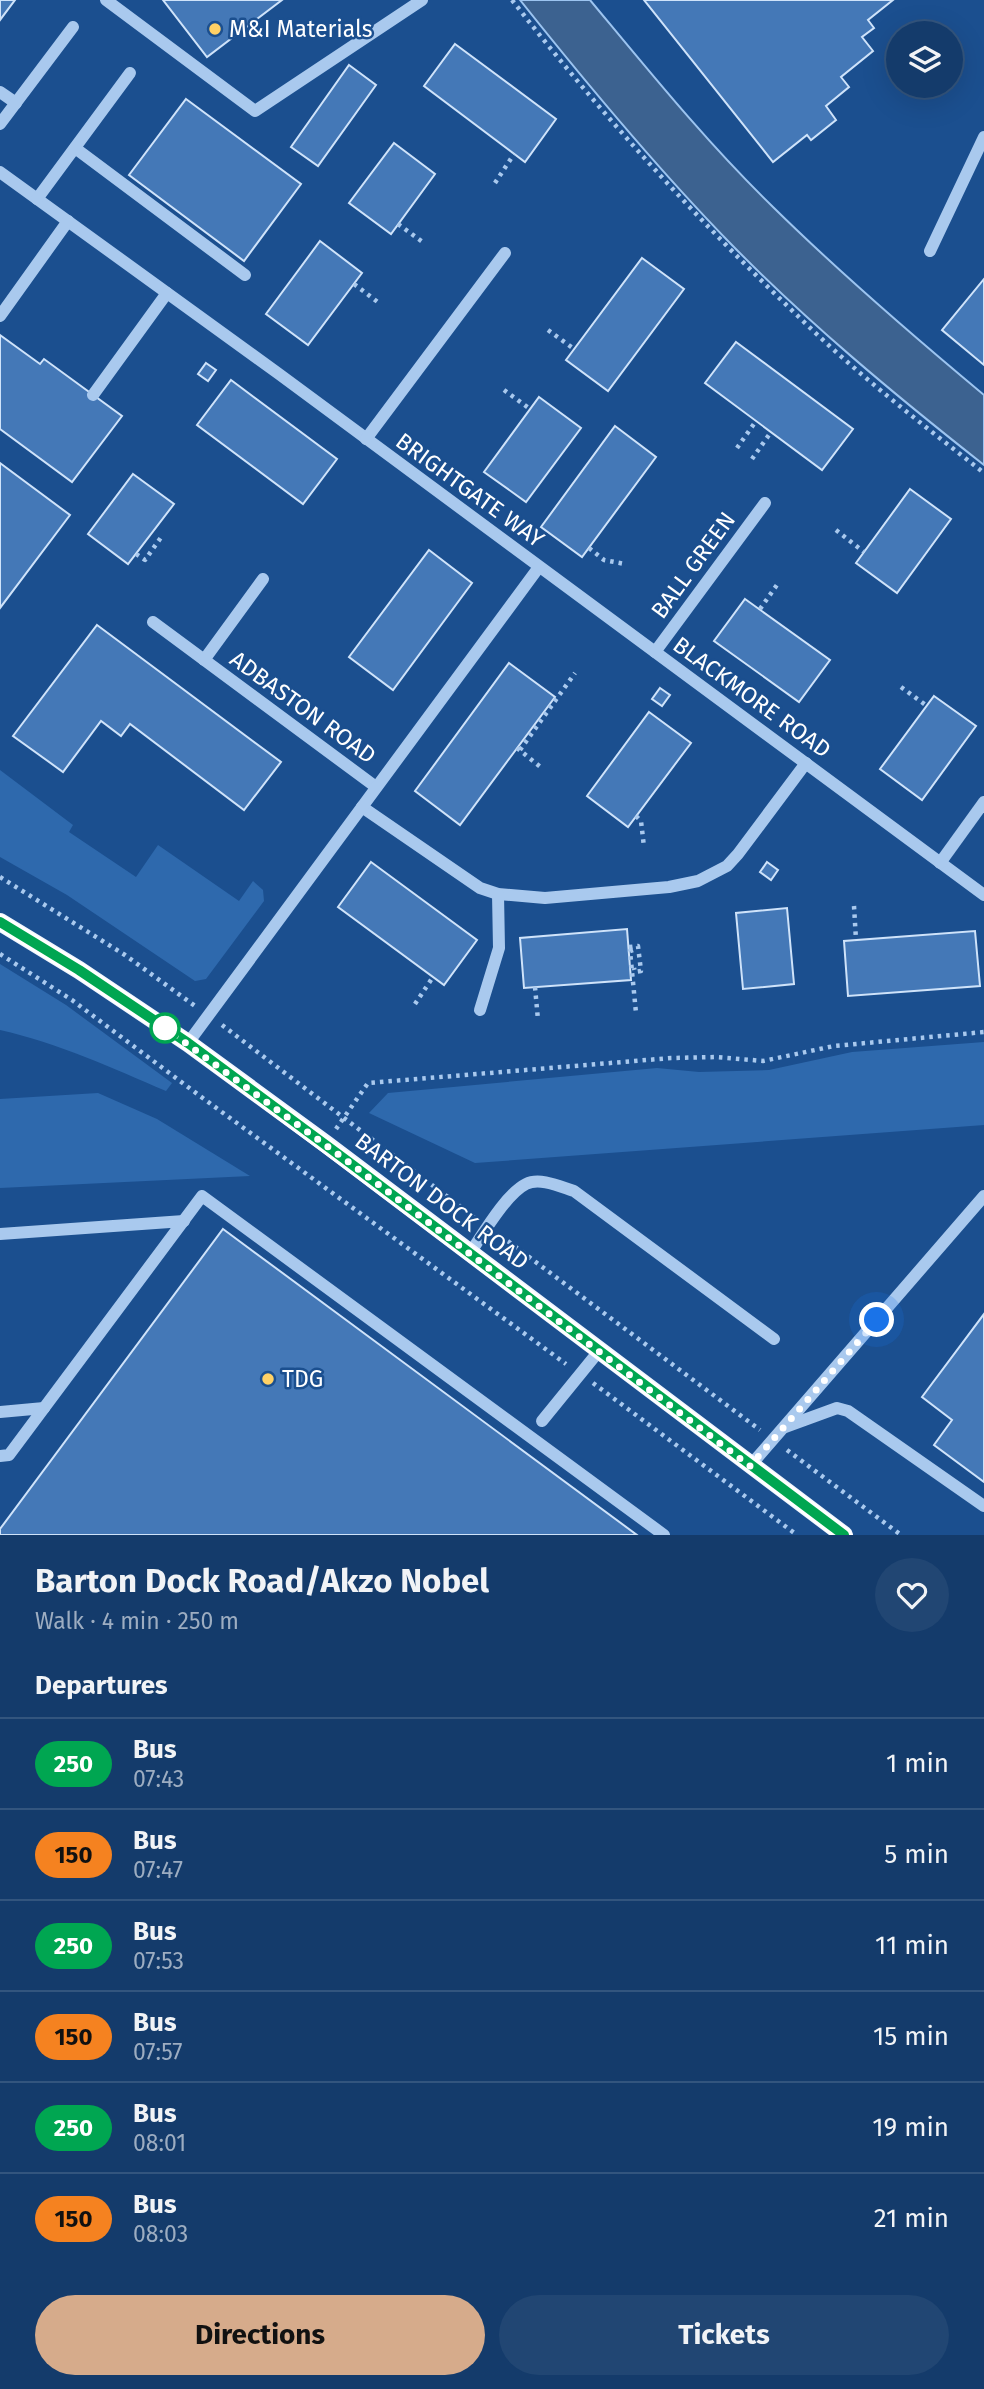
<!DOCTYPE html>
<html lang="en">
<head>
<meta charset="utf-8">
<style>
  :root { --surface:#143b6b; --page:#214673; --text:#f1f3f6; --muted:#9dadc1; --line:#33557e; --accent:#d6ab8b }
  body { margin:0; font-family:"Fira Sans",sans-serif; background:var(--page); color:var(--text); height:100vh; display:flex; flex-direction:column; font-size:26px; white-space:nowrap }
  * { box-sizing:border-box; margin:0 }
  p { font-size:23px; color:var(--muted) }
  .icon { flex:none; width:38px; height:38px; fill:none; stroke:currentColor; stroke-width:2; stroke-linecap:round; stroke-linejoin:round }
  .map { position:relative; height:1535px; overflow:hidden }
  .drawer { display:flex; flex-direction:column; background:var(--surface); flex:1 }
  .drawer>* { flex:none }
  .badge { padding:0 14px; border-radius:23px; font-size:24px; line-height:46px }
  .tools { position:absolute; left:886px; top:21px; display:grid; gap:14px }
  .tools a { display:grid; place-items:center; width:77px; height:77px; border-radius:50%; background:var(--surface); box-shadow:0 7px 28px #0002,0 0 0 2px var(--line); font-size:35px }
  .you { position:absolute; width:35px; height:35px; margin:-18px; border:5px solid #fff; border-radius:50%; background:#1a73e8; box-shadow:0 0 0 10px #1a73e833 }
  .map>.badge { position:absolute; translate:-50% -50%; box-shadow:0 0 0 4px #fff }
  h2 { padding:0 35px; font-size:26px; line-height:63px }
  .round { display:grid; place-items:center; flex:none; width:74px; height:74px; border-radius:37px; background:var(--page) }
  .head { display:flex; align-items:center; justify-content:space-between; height:119px; padding:0 35px }
  h1 { font-size:33px; font-weight:700; line-height:52px }
  .action { display:flex; gap:14px; margin-top:auto; padding:14px 35px }
  .action a { flex:1; height:80px; border-radius:42px; background:var(--accent); color:#111; font-size:28px; font-weight:700; line-height:80px; text-align:center }
  .action a+a { background:var(--page); color:var(--text) }
  ul { padding:0; list-style:none }
  li { display:flex; align-items:center; gap:21px; height:91px; padding:0 35px; border-top:2px solid var(--line) }
  li div { flex:1 }
  li b { display:block; font-size:26px }
  li em { font-style:normal }
  li .badge { min-width:77px; font-weight:700; text-align:center }
  .map>svg:first-child { display:block }
  .green { fill:#2e69ad }
  .water { fill:#3c6290; stroke:#9cc4f0; stroke-width:2 }
  .building { fill:#4478b7; stroke:#cfe3fa; stroke-width:2 }
  .lines { fill:none; stroke-linecap:round; stroke-linejoin:round }
  .path { stroke:#a9c9ee; stroke-width:4.5; stroke-dasharray:3.5 5; stroke-linecap:butt }
  .minor { stroke:#a9c9ee; stroke-width:12 }
  .major { stroke:#f0f6ff; stroke-width:18 }
  .line-casing { stroke:#fff; stroke-width:16 }
  .line { stroke:#00a651; stroke-width:10 }
  .walk { stroke:#fff; stroke-width:7; stroke-dasharray:0 12.6 }
  .poi-dot { fill:#ffd166; stroke:#1b4f8f; stroke-width:2.5 }
  .stop-dot { fill:#fff; stroke:#00a651; stroke-width:3.5 }
  .labels { text-anchor:middle; stroke-width:5; stroke-linejoin:round; paint-order:stroke }
  .poi-label { font-size:23px; fill:#fff; stroke:#1b4f8f; text-anchor:start }
  .street-label { font-size:23px; fill:#fff; stroke:#1b4f8f }
</style>
</head>
<body>
<div class="map">
<svg width="984" height="1535" viewBox="0 0 984 1535">
  <rect width="100%" height="100%" fill="#1b4f8f"/>
  <g class="green">
    <path d="M0,770L73,825L69,832L136,877L158,845L239,901L253,881L263,890L264,901L206,979L195,981L67,895L0,857Z"/>
    <path d="M0,964L66,1005L172,1083L166,1091C112,1068 58,1043 0,1030Z"/>
    <path d="M984,1042V1125L475,1163L369,1113L388,1093L657,1068L699,1072L769,1070L852,1052Z"/>
    <path d="M98,1093L157,1119L250,1176L0,1188V1099Z"/>
  </g>
  <path class="water" d="M520,0H590C649,71 707,143 773,207C840,273 912,335 984,395V465C895,395 807,322 728,241C654,165 586,83 520,0Z"/>
  <g class="building">
    <path d="M0,0H15L0,20Z"/>
    <path d="M163,0H282L207,57Z"/>
    <path d="M644,0H893L868,20L874,28L862,37L873,51L841,77L849,87L826,106L836,120L811,140L807,135L773,162Z"/>
    <path d="M455,44L556,119L525,162L424,86Z"/>
    <path d="M349,65L376,85L318,166L291,147Z"/>
    <path d="M186,99L301,184L244,261L129,175Z"/>
    <path d="M394,143L435,174L391,234L349,203Z"/>
    <path d="M320,241L362,273L308,345L266,314Z"/>
    <path d="M642,258L684,289L608,391L566,360Z"/>
    <path d="M984,279V365L942,330Z"/>
    <path d="M0,335L40,364L44,359L122,416L72,482L0,429Z"/>
    <path d="M736,342L853,429L822,470L705,383Z"/>
    <path d="M206,363L216,370L208,381L198,374Z"/>
    <path d="M231,380L337,459L303,504L197,425Z"/>
    <path d="M539,397L581,428L526,502L484,472Z"/>
    <path d="M615,426L656,457L582,557L541,527Z"/>
    <path d="M0,463L70,515L0,608Z"/>
    <path d="M133,474L174,504L128,564L88,534Z"/>
    <path d="M910,489L951,519L897,593L856,563Z"/>
    <path d="M429,550L472,583L393,690L349,657Z"/>
    <path d="M745,599L830,660L799,702L714,641Z"/>
    <path d="M97,625L281,762L244,810L130,724L121,736L101,721L63,772L13,736Z"/>
    <path d="M509,663L555,697L460,825L415,791Z"/>
    <path d="M660,688L670,695L662,706L652,699Z"/>
    <path d="M934,696L976,726L922,800L880,769Z"/>
    <path d="M649,712L691,743L628,827L587,796Z"/>
    <path d="M371,862L477,940L444,985L338,907Z"/>
    <path d="M767,862L778,870L771,880L760,872Z"/>
    <path d="M787,908L794,984L743,989L736,913Z"/>
    <path d="M627,929L631,980L524,988L520,938Z"/>
    <path d="M975,931L980,986L848,996L844,941Z"/>
    <path d="M223,1229L637,1535H0V1529Z"/>
    <path d="M984,1314V1482L934,1445L952,1420L922,1397Z"/>
  </g>
  <g class="lines">
    <g class="path">
      <path d="M512,0C600,113 697,220 801,319C858,375 922,424 984,473"/>
      <path d="M495,183L514,154"/>
      <path d="M398,224L424,243"/>
      <path d="M354,284L379,303"/>
      <path d="M548,330L574,349"/>
      <path d="M504,390L530,409"/>
      <path d="M737,448L756,421"/>
      <path d="M752,459L771,432"/>
      <path d="M836,530L864,552"/>
      <path d="M589,548L604,560L625,564"/>
      <path d="M136,554L145,560L162,536"/>
      <path d="M760,609L779,582"/>
      <path d="M901,687L927,706"/>
      <path d="M517,748L543,769"/>
      <path d="M520,750L575,673"/>
      <path d="M636,816L641,821L644,847"/>
      <path d="M0,877L125,955L195,1006"/>
      <path d="M854,906L856,940"/>
      <path d="M629,947L638,946L641,971L635,972L634,968"/>
      <path d="M633,950L630,951L636,1013"/>
      <path d="M0,954L72,1000L200,1096L566,1364"/>
      <path d="M535,987L538,1020"/>
      <path d="M415,1004L433,977"/>
      <path d="M222,1025L474,1217"/>
      <path d="M336,1129L368,1083L671,1058L717,1057L763,1061L834,1046L984,1032"/>
      <path d="M501,1236L760,1430"/>
      <path d="M593,1383L797,1535"/>
      <path d="M787,1450L901,1535"/>
    </g>
    <g class="minor">
      <path d="M106,0L255,111L422,0"/>
      <path d="M0,92L16,103"/>
      <path d="M0,124L73,27"/>
      <path d="M75,148L245,275"/>
      <path d="M0,172L279,374L984,895"/>
      <path d="M37,199L130,73"/>
      <path d="M930,251L984,137"/>
      <path d="M0,316L68,221"/>
      <path d="M93,395L167,293"/>
      <path d="M366,439L505,253"/>
      <path d="M153,622L376,787"/>
      <path d="M655,652L765,503"/>
      <path d="M204,660L263,579"/>
      <path d="M362,807L480,888L498,894L545,898L669,887L698,881L727,866L738,854L806,763"/>
      <path d="M940,863L984,802"/>
      <path d="M480,1010L499,948L498,894"/>
      <path d="M188,1043L539,567"/>
      <path d="M0,1234L184,1221"/>
      <path d="M470,1253C483,1234 506,1194 526,1184C540,1177 561,1187 574,1191L774,1339"/>
      <path d="M0,1412L44,1408"/>
      <path d="M542,1421L599,1351"/>
      <path d="M785,1427L837,1408L848,1411L984,1506"/>
      <path d="M0,1456L9,1455L202,1196L664,1535"/>
      <path d="M750,1466L984,1196"/>
    </g>
    <path class="major" d="M0,922L79,970L188,1043L326,1144L844,1535"/>
  </g>
  <g class="lines">
    <g class="line-casing">
      <path id="line" d="M0,922L79,970L188,1043L346,1160L844,1535"/>
    </g>
    <use href="#line" class="line"/>
    <path class="walk" d="M165,1028L346,1160L750,1466L877,1320"/>
  </g>
  <g class="poi-dot">
    <circle cx="215" cy="29" r="7"/>
    <circle cx="268" cy="1379" r="7"/>
  </g>
  <circle class="stop-dot" cx="165" cy="1028" r="14"/>
  <g class="labels">
    <g class="poi-label">
      <text x="229" y="37">M&amp;I Materials</text>
      <text x="282" y="1387">TDG</text>
    </g>
    <g class="street-label">
      <text transform="translate(470 490) rotate(36)" y="8">BRIGHTGATE WAY</text>
      <text transform="translate(693 565) rotate(-54)" y="8">BALL GREEN</text>
      <text transform="translate(752 697) rotate(36)" y="8">BLACKMORE ROAD</text>
      <text transform="translate(303 707) rotate(36)" y="8">ADBASTON ROAD</text>
      <text transform="translate(442 1201) rotate(37)" y="8">BARTON DOCK ROAD</text>
    </g>
  </g>
</svg>
<div class="tools">
<a><svg class="icon" aria-label="layers" viewBox="0 0 24 24"><path d="M12 4l9 5-9 5-9-5zM3 14l9 5 9-5"/></svg></a>
</div>
<div class="you" style="left:877px;top:1320px"></div>
</div>
<section class="drawer">
<div class="head"><div><h1>Barton Dock Road/Akzo Nobel</h1><p>Walk · 4 min · 250 m</p></div><a class="round"><svg class="icon" aria-label="heart" viewBox="0 0 24 24"><path d="M12 20l-8-8c-3-5 5-10 8-4 3-6 11-1 8 4z"/></svg></a></div>
<h2>Departures</h2>
<ul>
<li><span class="badge" style="background:#00a651;color:#fff">250</span><div><b>Bus</b><p>07:43</p></div><em>1 min</em></li>
<li><span class="badge" style="background:#f58220;color:#111">150</span><div><b>Bus</b><p>07:47</p></div><em>5 min</em></li>
<li><span class="badge" style="background:#00a651;color:#fff">250</span><div><b>Bus</b><p>07:53</p></div><em>11 min</em></li>
<li><span class="badge" style="background:#f58220;color:#111">150</span><div><b>Bus</b><p>07:57</p></div><em>15 min</em></li>
<li><span class="badge" style="background:#00a651;color:#fff">250</span><div><b>Bus</b><p>08:01</p></div><em>19 min</em></li>
<li><span class="badge" style="background:#f58220;color:#111">150</span><div><b>Bus</b><p>08:03</p></div><em>21 min</em></li>
</ul>
<div class="action"><a>Directions</a><a>Tickets</a></div>
</section>
</body>
</html>
